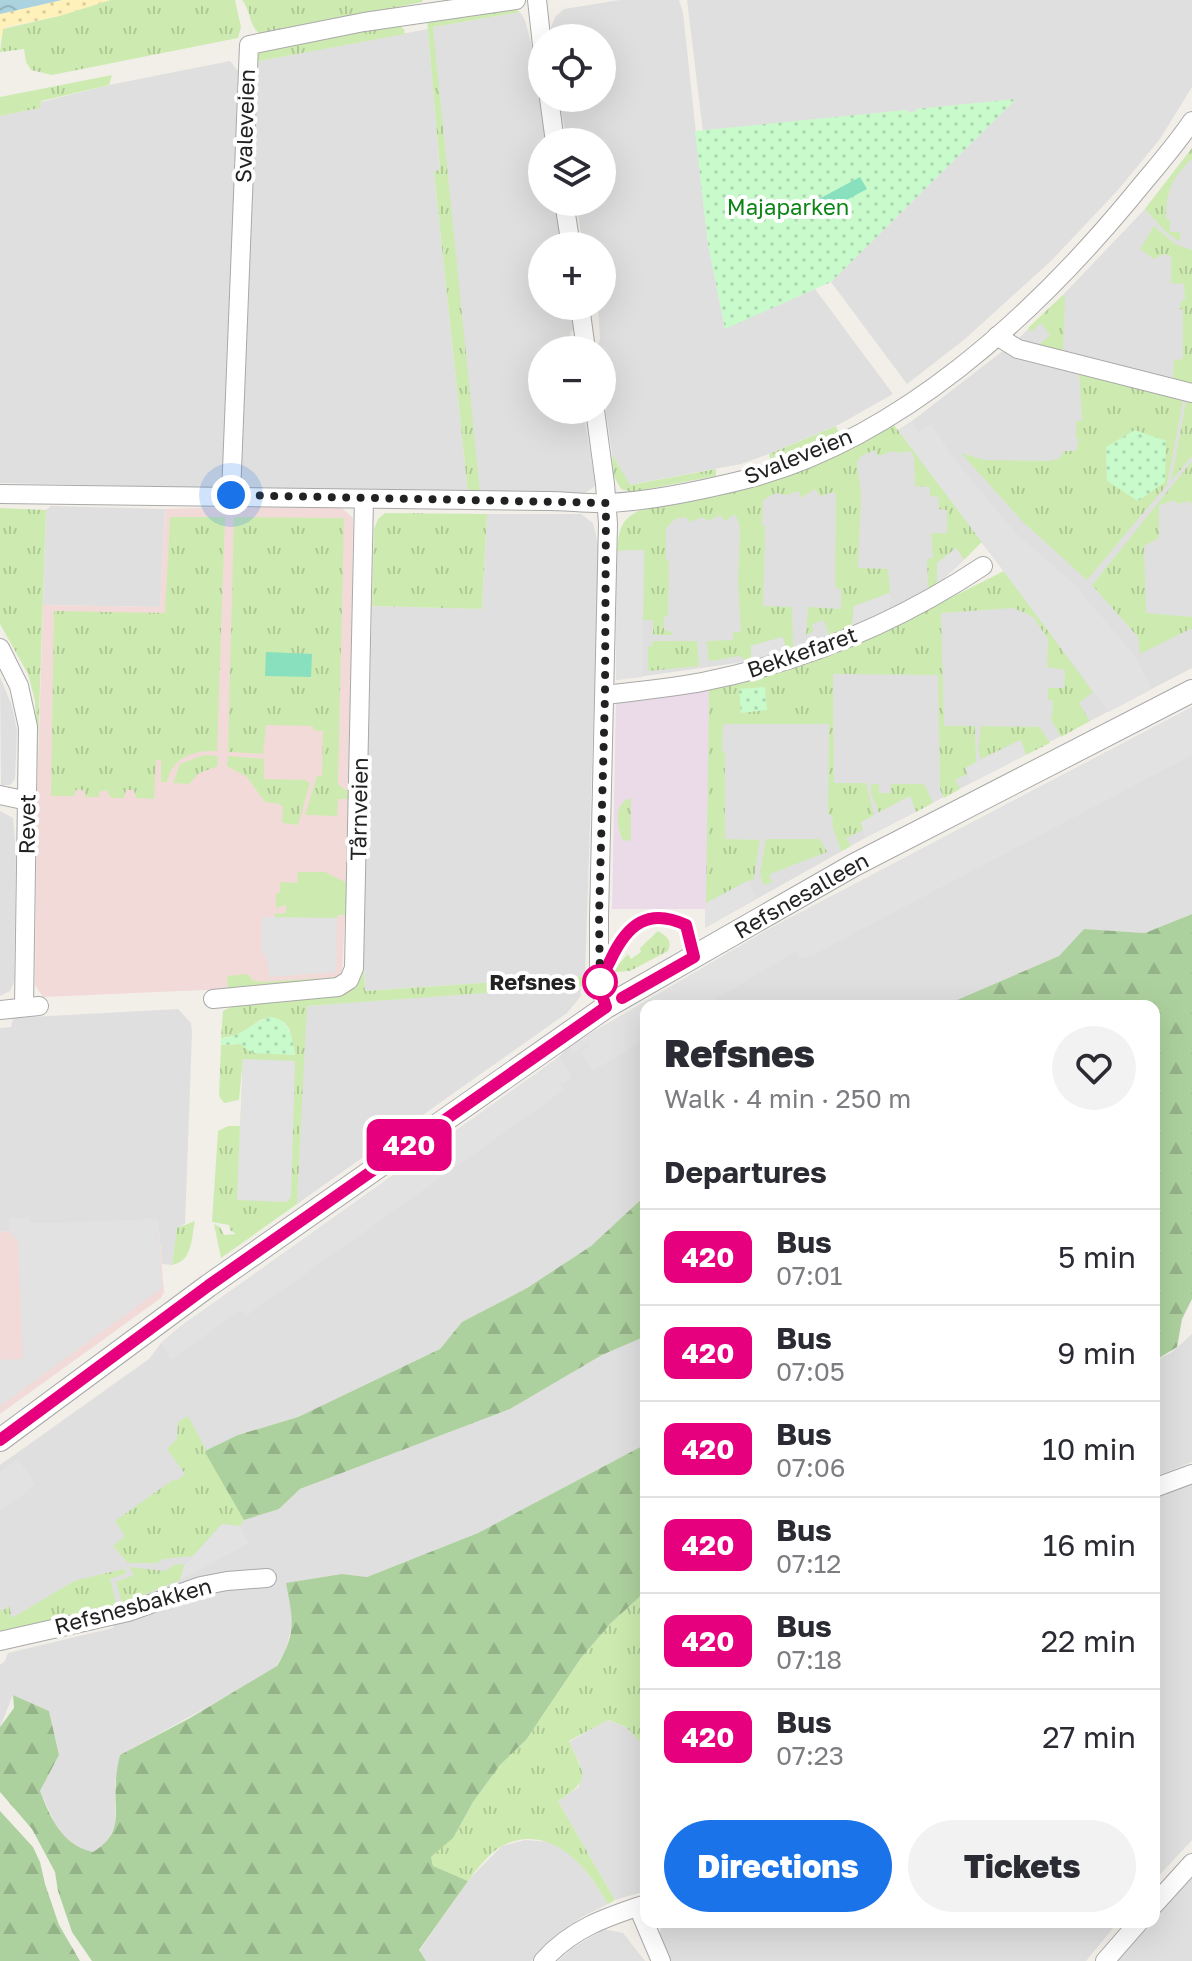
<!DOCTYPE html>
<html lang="en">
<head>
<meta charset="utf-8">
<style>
  :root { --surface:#fff; --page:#f2f2f3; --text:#2b2b33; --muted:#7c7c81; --line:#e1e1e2; --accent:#1a73e8 }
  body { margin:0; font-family:"Golos Text",sans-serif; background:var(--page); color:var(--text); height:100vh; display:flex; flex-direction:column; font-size:30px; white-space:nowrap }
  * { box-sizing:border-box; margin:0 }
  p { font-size:26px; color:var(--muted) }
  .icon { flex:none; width:44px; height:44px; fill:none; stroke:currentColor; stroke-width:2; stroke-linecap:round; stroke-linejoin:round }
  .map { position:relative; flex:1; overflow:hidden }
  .details { position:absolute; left:640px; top:1000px; width:520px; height:928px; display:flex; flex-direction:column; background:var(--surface); border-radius:16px; box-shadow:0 8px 32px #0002 }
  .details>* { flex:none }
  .badge { padding:0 16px; border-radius:12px; font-size:28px; line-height:52px }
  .buttons { position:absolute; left:528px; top:24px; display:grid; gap:16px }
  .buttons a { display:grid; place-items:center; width:88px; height:88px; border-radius:50%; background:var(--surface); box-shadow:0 8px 32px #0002; font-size:40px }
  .you { position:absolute; width:40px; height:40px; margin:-20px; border:6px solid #fff; border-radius:50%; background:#1a73e8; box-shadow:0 0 0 12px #1a73e833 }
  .map>.badge { position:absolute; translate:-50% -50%; box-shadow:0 0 0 4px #fff }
  h2 { padding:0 24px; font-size:30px; line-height:72px }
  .round { display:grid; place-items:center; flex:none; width:84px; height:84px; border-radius:42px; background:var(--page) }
  .overview { display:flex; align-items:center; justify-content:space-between; height:136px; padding:0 24px }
  h1 { font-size:38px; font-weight:800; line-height:60px }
  .primary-button { display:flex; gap:16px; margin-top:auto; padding:16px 24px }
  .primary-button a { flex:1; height:92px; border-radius:48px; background:var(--accent); color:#fff; font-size:32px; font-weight:800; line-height:92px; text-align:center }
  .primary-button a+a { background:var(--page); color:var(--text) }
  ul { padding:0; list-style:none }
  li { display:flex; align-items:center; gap:24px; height:96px; padding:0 24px; border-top:2px solid var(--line) }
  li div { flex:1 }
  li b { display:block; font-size:30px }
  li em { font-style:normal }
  li .badge { min-width:88px; font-weight:700; text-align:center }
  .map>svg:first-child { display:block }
  .residential { fill:#e0dfdf }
  .commercial { fill:#f2dad9 }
  .industrial { fill:#ebdbe8 }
  .grass { fill:url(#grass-tufts); fill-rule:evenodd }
  .forest { fill:url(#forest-firs) }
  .sand { fill:url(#sand-dots) }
  .park { fill:url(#park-dots) }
  .garden { fill:#cdebb0 }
  .pitch { fill:#88e0be }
  .parking { fill:#e2e2e2 }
  .water { fill:url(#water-waves) }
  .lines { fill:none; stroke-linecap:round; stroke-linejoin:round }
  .minor-casing { stroke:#a9a9a9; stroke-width:20 }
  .tertiary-casing { stroke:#a9a9a9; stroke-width:24 }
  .minor { stroke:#fff; stroke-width:18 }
  .tertiary { stroke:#fff; stroke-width:22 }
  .line-casing { stroke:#fff; stroke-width:18 }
  .line { stroke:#e6007e; stroke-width:12 }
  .walk { stroke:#222; stroke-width:8; stroke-dasharray:0 14.4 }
  .stop-dot { fill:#fff; stroke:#e6007e; stroke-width:4 }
  .labels { text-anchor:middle; stroke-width:8; stroke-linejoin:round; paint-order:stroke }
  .street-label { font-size:22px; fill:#222; stroke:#fff }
  .park-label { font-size:22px; fill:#0c8416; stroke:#fff }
  .stop-label { font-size:22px; font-weight:bold; fill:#222; stroke:#fff; text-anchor:end }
</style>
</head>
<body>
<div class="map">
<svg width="1192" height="1961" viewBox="0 0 1192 1961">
  <defs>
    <pattern id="grass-tufts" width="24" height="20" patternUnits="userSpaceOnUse" patternTransform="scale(2)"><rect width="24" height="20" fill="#cdebb0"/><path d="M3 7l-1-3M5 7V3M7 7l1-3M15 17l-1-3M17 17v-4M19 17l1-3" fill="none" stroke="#b0c997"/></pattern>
    <pattern id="forest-firs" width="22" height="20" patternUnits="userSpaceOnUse" patternTransform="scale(2)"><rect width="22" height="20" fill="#add19e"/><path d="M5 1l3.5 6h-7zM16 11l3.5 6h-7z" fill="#95b388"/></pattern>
    <pattern id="sand-dots" width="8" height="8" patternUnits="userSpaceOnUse" patternTransform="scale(2)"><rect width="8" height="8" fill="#fff1ba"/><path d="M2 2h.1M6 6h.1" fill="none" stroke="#dacea0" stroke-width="1.8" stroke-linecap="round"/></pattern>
    <pattern id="park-dots" width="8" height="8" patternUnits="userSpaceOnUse" patternTransform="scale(2)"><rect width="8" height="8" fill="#c8facc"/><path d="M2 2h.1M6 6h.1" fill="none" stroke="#acd6af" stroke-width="1.8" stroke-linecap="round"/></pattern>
    <pattern id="water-waves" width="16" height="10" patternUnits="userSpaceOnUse" patternTransform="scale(2)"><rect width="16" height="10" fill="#aad3df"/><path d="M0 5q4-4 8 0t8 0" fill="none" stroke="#92b5bf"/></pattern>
  </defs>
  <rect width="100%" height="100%" fill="#f2efe9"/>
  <g class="residential">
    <path d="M620,0H679L683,13L708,244L725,328L815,289L893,394L840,424L769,454L741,464L629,485L612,454L602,384V350L597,348L600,339L598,306H602V246H583L576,202H602V142H568L558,98H602V38H551V27L556,16L564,9Z"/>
    <path d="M687,0H1192V87L1160,139L1118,190L1052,260L965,339L907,384L831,282L1015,100L916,109V111L908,113L907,110L703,132Z"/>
    <path d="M520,12L525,20L532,47L548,142H542V202H556L562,246H542V306H571L574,327L570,334L573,350H542V410H583L596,485L583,495L480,492L476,472L432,27Z"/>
    <path d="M428,29L440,170L434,172L468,493L240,488L249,152L259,61Z"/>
    <path d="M230,61L238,71L234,188L236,195L223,485L219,488L0,483V116L40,108L41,102L109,85Z"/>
    <path d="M1192,148V668L865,838L705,928L709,688L787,669L865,641L924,613L1004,571L981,542L937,585L890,609L829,635L751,661L616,680L617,551L625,550L626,525L774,487L898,430L912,421L1017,340L1062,296L1145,209Z"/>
    <path d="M51,506L165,509L160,607L43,605L46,510Z"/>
    <path d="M487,514H581L593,523L599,548L585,976L365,991L363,943L372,606L482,609Z"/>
    <path d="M0,677L12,706L17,730L15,779L10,785H1Z"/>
    <path d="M1192,707V914L1145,933L1084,929L1059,956L943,1006H646V1195L642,1199L591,1246L527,1288L462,1322L440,1349L298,1417L238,1435L279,1509L300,1489L510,1409L602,1355L646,1336V1444L478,1533L367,1577L342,1574L293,1622L285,1652L273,1671L120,1755L115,1784V1825L107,1844L93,1852L78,1849L59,1832L40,1791L59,1755L49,1711L13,1695L0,1727V1665L5,1661L8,1653L113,1628L122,1605L0,1633V1465L149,1359L161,1343L181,1326L529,1079L559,1057L569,1046L769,929Z"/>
    <path d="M0,811L13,818L16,853L14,982L10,991L0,996Z"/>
    <path d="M580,985L581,996L567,1013L297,1204L306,1006Z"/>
    <path d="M178,1009L191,1023L192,1033L185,1224L177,1228L172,1265L162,1264L158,1220L30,1224L10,1219L9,1231L0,1232V1028L11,1027L13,1018Z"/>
    <path d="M1192,1334V1462L1154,1477V1361L1171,1353Z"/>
    <path d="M1192,1484V1840L1154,1881V1498Z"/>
    <path d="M607,1720L626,1727L646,1748V1891L615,1900L558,1801L579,1787L580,1764L569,1742Z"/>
    <path d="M525,1840L551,1842L574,1856L598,1887L608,1904L582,1917L563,1931L531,1961H426L419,1951L470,1878L502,1846Z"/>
    <path d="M1192,1877V1961H1117L1150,1922H1154V1918Z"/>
    <path d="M662,1922H1118L1086,1961H670L660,1933Z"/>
    <path d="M604,1929L623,1933L645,1961H558L571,1949Z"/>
  </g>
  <g class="commercial">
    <path d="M225,507L342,508L353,518L349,842L342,972L336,979L228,989L43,997L35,985L37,798L43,605L160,607L165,509Z"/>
    <path d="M10,1218H29L31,1224L158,1219L164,1292L161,1298L0,1414V1232L9,1231Z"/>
  </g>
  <path class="industrial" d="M709,688L706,909H612L616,699Z"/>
  <g class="grass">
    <path d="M110,0H235L241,27L238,38L52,75L31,70L26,62L24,49L0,52L3,29L59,16Z"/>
    <path d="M242,0H423L422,2L262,35C249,29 251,10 242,0Z"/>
    <path d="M511,7L520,12L433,27L480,492L468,493L434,172L440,169L427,19Z"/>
    <path d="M394,23L404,29L405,34L259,61L251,137L256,55L267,49Z"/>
    <path d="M112,75L109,85L41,101L40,108L0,116V97Z"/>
    <path d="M1192,148V159C1172,177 1166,192 1166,219L1170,220V232H1180V241H1178L1165,231L1145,209Z"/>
    <path d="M1154,226L1175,244L1192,250V387L1173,382L1174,360L1183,359V310L1180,309L1181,301L1185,300L1184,284L1171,283V256L1164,254L1154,259L1140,249Z"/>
    <path d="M1062,296H1065L1063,356L1037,347L1050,335L1041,323L1031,332L1028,328Z"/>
    <path d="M1079,370L1184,396L1167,485L1087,580L1023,522L961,453L984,460L1049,461L1058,459L1065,451H1076L1079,439L1076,438V421H1082ZM1106,447L1138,500L1107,480Z"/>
    <path d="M1187,397L1192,398V456L1171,481Z"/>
    <path d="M894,425L982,542L964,560L956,548L937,585L928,590L927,559L933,558L931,533H947V510L939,509V497L930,496V487L915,486L914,457L910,451L898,453L893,451L878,456L875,450L861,456L857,463L861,494L858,568L888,569L890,593L854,606L852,626L829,635L824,620L812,624L813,632L806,635L808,607L841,609V589H837L835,584L836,495L834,492L820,496L815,489L801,498L799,491L786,495L776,493L763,500L762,525L765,526V536L763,606L792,607L793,648L786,651L782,637L751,646V661H744L742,657L738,656L713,661L708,660L707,641L733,640V632H741L738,583L740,527L736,516L734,515L725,521L720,515L708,521L702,517L690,522L685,517L675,519L666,528V560L669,561L668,616L664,617V630L672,632V635H653V620H643L644,550L617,551C620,524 621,519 646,507L798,471L837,456Z"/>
    <path d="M836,426L839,433L771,462L769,454Z"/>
    <path d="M612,454L630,485L716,469V476L632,492L621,489L613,475Z"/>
    <path d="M1192,461V506L1190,501L1177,504L1175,500L1159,505V538L1144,546L1146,613L1192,617V628L1140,654L1138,637L1092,585Z"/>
    <path d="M0,508L46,510L37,774L35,701L28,674L0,624Z"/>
    <path d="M385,513L487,514L482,609L372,606L374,529L378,519Z"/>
    <path d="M170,517H225L217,751C194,750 172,757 167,782H161V760H156L154,799L136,798L134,790H126L124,798H111L107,790L99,792V797H85V791L77,789L74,796H51L54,611L165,613Z"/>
    <path d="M234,517L344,518L338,784L345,790H350V799H338L337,816L305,815L317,776H322L323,731L313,730V726L266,725L263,754L229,752L228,749Z"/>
    <path d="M1004,571L1093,692L1079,703L1090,721L1061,737L1050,718L1052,717L1053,700H1048V688H1064L1065,670L1047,667L1048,639L1033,617L1023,612L1013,608L941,613L944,726H975L976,762L966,768L968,774L955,780L960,789L944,798L940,789L938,675L833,674L834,783H866L874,816L861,822L863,830L846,838L851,846L841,851L833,828L832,815H828L829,724H725L723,726L722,751L725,752V839L760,840L754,879L706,903L709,688L787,669L865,641Z"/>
    <path d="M653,641H697L699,666L648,671V646H652Z"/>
    <path d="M981,726L1040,727L1050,743L1026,755L1020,740L981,759L978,750Z"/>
    <path d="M204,755L217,756L218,766L199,773L189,784L173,783L180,764Z"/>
    <path d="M228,756L264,759V779L305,780L310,783L298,825L282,823L283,807L279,804L265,802L247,777L227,766Z"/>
    <path d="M871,784H879V793H891V784H921L925,785L933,803L916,812L910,796L879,813L871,793Z"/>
    <path d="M631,798V840L626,841L622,839C617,825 613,803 631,798Z"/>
    <path d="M766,839H820L827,852L770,874L769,878L773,882L763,885L760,873Z"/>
    <path d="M658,931C666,936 673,940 668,951L630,971L615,972V968L628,954L631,959L641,952L640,948Z"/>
    <path d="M362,969H364L365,991L585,976L582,986L307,1006L297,1204L221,1258L214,1224L220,1227L224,1235L236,1234L230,1230L229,1225L212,1222L218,1131L228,1126H240L237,1200L243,1059L239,1100L224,1103L219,1096L221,1045L241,1044L295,1054L289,1028L284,1022L262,1019L238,1035L221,1038L223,1011L237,1004L327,996Z"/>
    <path d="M248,974L252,980L263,982L339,977L336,979L228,989L227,976Z"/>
    <path d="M195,1221C191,1239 193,1261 172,1265L177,1228Z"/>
    <path d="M188,1416L244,1520L240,1526L222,1524L193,1556L163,1559L157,1563H128L113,1546L125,1536L115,1521L174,1479L176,1481L185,1474L167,1449L177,1439L178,1422Z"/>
    <path d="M185,1564L180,1580L122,1604L116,1582L134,1575L129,1567L165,1571L174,1565Z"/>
    <path d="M123,1569L127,1573L110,1579L117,1606L0,1633V1609L2,1611L9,1606L12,1618L74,1581Z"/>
    <path d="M646,1591V1748L626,1727L608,1720L569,1741C583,1775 594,1778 558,1801L615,1900L608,1904C587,1867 552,1823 504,1845C491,1851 476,1870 468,1881L433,1866L431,1857L453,1837L473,1802L500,1765L526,1740L581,1658L611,1623Z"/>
  </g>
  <g class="forest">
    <path d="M1192,914V1299L1182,1319L1177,1347L1154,1361V1006H943L1059,956L1084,929L1145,933Z"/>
    <path d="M646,1195V1336L602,1355L510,1409L300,1489L279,1509L244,1520L206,1454L207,1450L238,1435L298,1417L440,1349L462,1322L527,1288L591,1246Z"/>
    <path d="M646,1444V1591L611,1623L581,1658L526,1740L500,1765L473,1802L453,1838L431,1857L433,1866L468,1881L419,1950L426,1961H92L72,1932L58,1891L55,1872L32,1829L0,1792V1727L14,1708L13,1695L49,1711L59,1755L40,1791C51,1819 62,1845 93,1852C125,1833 113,1812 116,1781C116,1773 118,1764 120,1755L190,1718L277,1666C297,1632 293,1620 286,1583L342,1574L367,1577L478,1533Z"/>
    <path d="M0,1811L33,1847L40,1862L45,1884L59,1925L80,1961H0Z"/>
  </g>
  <path class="sand" d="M62,0H110L59,16L7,27L3,29L0,42V14Z"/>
  <g class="park">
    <path d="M1016,99L831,282L725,329L708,244L695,131L907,110L908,113L916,111V109Z"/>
    <path d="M1135,430L1166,441L1165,482L1138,501L1107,481L1106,447Z"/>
    <path d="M765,687L767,710L741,713L739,689Z"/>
    <path d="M270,1017C291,1019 292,1038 295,1055L252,1053L240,1044L221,1045V1038C241,1038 252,1022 270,1017Z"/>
  </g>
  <path class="garden" d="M298,872H325L347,883L345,915H338L337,918H275L274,914L286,913V905L276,908V893H280V882L297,883Z"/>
  <g class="pitch">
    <path d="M860,177L867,189L824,212L817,200Z"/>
    <path d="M266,652L312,654L311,677L265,676Z"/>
  </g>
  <g class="parking">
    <path d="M912,421L919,432L931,424L951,455L1015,532L1076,586L1134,655L1152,689L1109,712L898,430Z"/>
    <path d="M956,548L964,560L937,585V563Z"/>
    <path d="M644,550L642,677L616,680L617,551Z"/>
    <path d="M890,593V609L852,626L854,606Z"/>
    <path d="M783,637L786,651L751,661V646Z"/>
    <path d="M1192,707V755L815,954L802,959L796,952L791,954L705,1006H646V1040L592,1071L581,1052L590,1046L589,1043L573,1053L569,1046L769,929Z"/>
    <path d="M1021,740L1026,755L971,783L965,768Z"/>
    <path d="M910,796L916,812L865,838L861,822Z"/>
    <path d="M749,880L756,898L705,928L706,903Z"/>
    <path d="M262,917L337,918L336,972L270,977L266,956L262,952Z"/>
    <path d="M559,1057L572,1078L561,1085L564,1090L246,1316L241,1310L171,1360L161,1343L181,1326Z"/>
    <path d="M243,1059L295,1061L291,1198L286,1202L237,1200Z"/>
    <path d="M10,1218H29L31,1224L158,1219L162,1288L0,1406V1360L23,1359L18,1242L9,1231Z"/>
    <path d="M18,1459L36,1485L0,1511V1472Z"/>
    <path d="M222,1524L240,1526L249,1543L180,1580L184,1566Z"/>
  </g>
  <path class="water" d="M0,0H62L0,14Z"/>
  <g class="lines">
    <g class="minor-casing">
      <g id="minor">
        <path d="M537,0L542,45"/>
        <path d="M549,98L555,142"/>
        <path d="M564,202L571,246"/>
        <path d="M580,306L586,350"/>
        <path d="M997,336L1018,349L1192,393"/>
        <path d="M595,410L605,484L608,524L599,918V983L606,1007"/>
        <path d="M0,494C132,495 263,497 394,499C446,500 497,500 548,501C568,501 589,504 608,503C654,501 703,490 747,479C898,440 1032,317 1130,199C1151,173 1173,149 1192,121"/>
        <path d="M231,495L249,45L364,22L516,0"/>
        <path d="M0,648L19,686L28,727L24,1006"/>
        <path d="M605,695C637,691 670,688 702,682C803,662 899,622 983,566"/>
        <path d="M0,795L28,801"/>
        <path d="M213,999L338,987L349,980L354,968L364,499"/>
        <path d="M0,1010L39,1006"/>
        <path d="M1154,1488L1192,1474"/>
        <path d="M0,1641L128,1612L201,1586L227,1581L267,1578"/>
        <path d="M1154,1905L1192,1863"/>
        <path d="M638,1907L661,1961"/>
        <path d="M543,1961C571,1929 606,1917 646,1904"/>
        <path d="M1105,1961L1139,1922"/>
      </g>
    </g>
    <g class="tertiary-casing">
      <g id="tertiary">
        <path id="s1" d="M0,1440L208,1286L606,1007L854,865L1192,691"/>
      </g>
    </g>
    <use href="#minor" class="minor"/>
    <use href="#tertiary" class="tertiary"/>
  </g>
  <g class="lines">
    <g class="line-casing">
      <path id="line" d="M0,1440L208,1286L606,1007C604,1000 599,989 600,982C601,975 608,966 611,959C627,925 648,907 686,925L694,957L622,998"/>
    </g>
    <use href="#line" class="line"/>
    <path class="walk" d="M231,495L606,503L605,695L599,918L600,982"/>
  </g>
  <circle class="stop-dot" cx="600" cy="982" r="16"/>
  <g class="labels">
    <g class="street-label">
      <text transform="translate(245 126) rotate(-88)" y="8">Svaleveien</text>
      <text transform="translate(798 456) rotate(-22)" y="8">Svaleveien</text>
      <text transform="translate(802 652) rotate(-19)" y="8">Bekkefaret</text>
      <text transform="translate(359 809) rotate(-89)" y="8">Tårnveien</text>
      <text transform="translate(27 824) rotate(-89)" y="8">Revet</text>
      <text dy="8" stroke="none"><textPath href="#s1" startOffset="970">Refsnesalleen</textPath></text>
      <text transform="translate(133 1606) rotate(-15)" y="8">Refsnesbakken</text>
    </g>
    <g class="park-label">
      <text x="788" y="215">Majaparken</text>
    </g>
    <g class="stop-label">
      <text x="576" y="990">Refsnes</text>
    </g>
  </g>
</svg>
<div class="buttons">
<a><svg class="icon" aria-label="locate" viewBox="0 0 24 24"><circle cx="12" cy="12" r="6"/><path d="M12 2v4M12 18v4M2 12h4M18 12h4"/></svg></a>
<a><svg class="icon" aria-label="layers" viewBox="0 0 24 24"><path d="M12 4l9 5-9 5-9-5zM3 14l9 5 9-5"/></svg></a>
<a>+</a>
<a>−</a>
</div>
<div class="you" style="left:231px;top:495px"></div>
<b class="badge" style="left:409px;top:1145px;background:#e6007e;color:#fff">420</b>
<section class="details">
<div class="overview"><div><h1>Refsnes</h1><p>Walk · 4 min · 250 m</p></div><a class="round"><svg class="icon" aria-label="heart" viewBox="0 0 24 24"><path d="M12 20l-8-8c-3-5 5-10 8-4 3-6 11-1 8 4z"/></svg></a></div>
<h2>Departures</h2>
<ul>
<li><span class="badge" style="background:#e6007e;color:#fff">420</span><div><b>Bus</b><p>07:01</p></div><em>5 min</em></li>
<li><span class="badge" style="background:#e6007e;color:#fff">420</span><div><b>Bus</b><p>07:05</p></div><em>9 min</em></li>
<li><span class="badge" style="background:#e6007e;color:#fff">420</span><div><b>Bus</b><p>07:06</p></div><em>10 min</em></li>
<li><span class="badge" style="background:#e6007e;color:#fff">420</span><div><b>Bus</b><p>07:12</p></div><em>16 min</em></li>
<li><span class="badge" style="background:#e6007e;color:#fff">420</span><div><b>Bus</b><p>07:18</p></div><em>22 min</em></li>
<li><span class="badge" style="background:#e6007e;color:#fff">420</span><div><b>Bus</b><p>07:23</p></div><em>27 min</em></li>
</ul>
<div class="primary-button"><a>Directions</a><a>Tickets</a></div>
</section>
</div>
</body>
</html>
